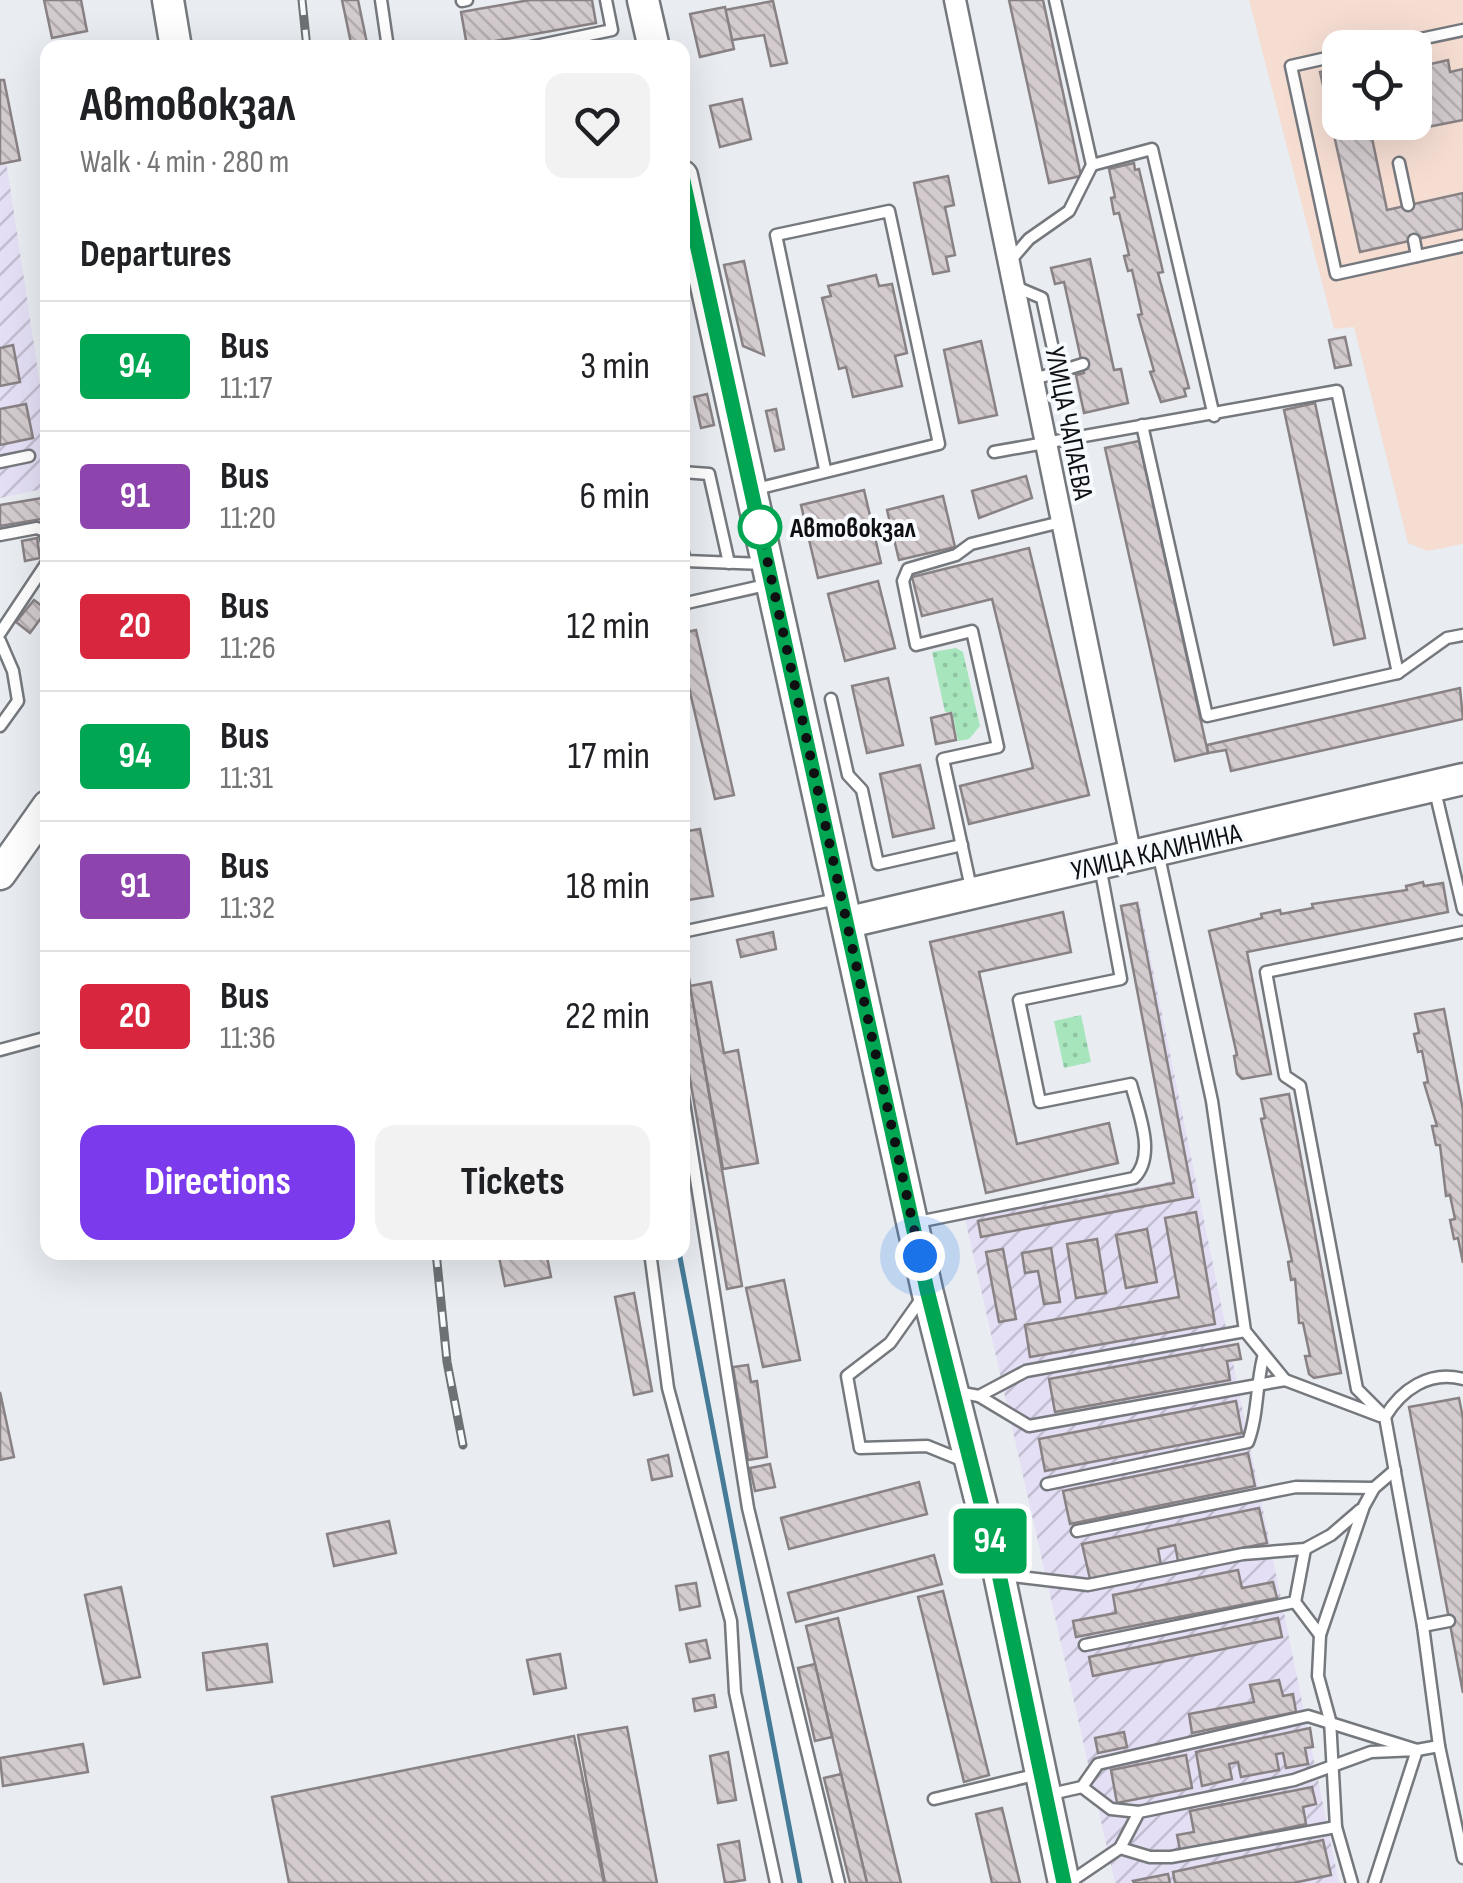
<!DOCTYPE html>
<html lang="en">
<head>
<meta charset="utf-8">
<style>
  :root { --surface:#fff; --page:#f2f2f2; --text:#202124; --muted:#757577; --line:#e0e0e0; --accent:#7c3aed }
  body { margin:0; font-family:"Sofia Sans Condensed",sans-serif; background:var(--page); color:var(--text); height:100vh; display:flex; flex-direction:column; font-size:38px; white-space:nowrap }
  * { box-sizing:border-box; margin:0 }
  p { font-size:32px; color:var(--muted) }
  .icon { flex:none; width:55px; height:55px; fill:none; stroke:currentColor; stroke-width:2; stroke-linecap:round; stroke-linejoin:round }
  .map { position:relative; flex:1; overflow:hidden }
  .side { position:absolute; left:40px; top:40px; width:650px; height:1220px; display:flex; flex-direction:column; background:var(--surface); border-radius:20px; box-shadow:0 10px 40px #0002 }
  .side>* { flex:none }
  .badge { padding:0 20px; border-radius:8px; font-size:35px; line-height:65px }
  .buttons { position:absolute; left:1322px; top:30px; display:grid; gap:20px }
  .buttons a { display:grid; place-items:center; width:110px; height:110px; border-radius:20px; background:var(--surface); box-shadow:0 10px 40px #0002; font-size:50px }
  .you { position:absolute; width:50px; height:50px; margin:-25px; border:8px solid #fff; border-radius:50%; background:#1a73e8; box-shadow:0 0 0 15px #1a73e833 }
  .map>.badge { position:absolute; translate:-50% -50%; box-shadow:0 0 0 5px #fff }
  h2 { padding:0 40px; font-size:38px; line-height:90px }
  .round { display:grid; place-items:center; flex:none; width:105px; height:105px; border-radius:20px; background:var(--page) }
  .headline { display:flex; align-items:center; justify-content:space-between; height:170px; padding:0 40px }
  h1 { font-size:48px; font-weight:700; line-height:75px }
  .cta { display:flex; gap:20px; margin-top:auto; padding:20px 40px }
  .cta a { flex:1; height:115px; border-radius:20px; background:var(--accent); color:#fff; font-size:40px; font-weight:700; line-height:115px; text-align:center }
  .cta a+a { background:var(--page); color:var(--text) }
  ul { padding:0; list-style:none }
  li { display:flex; align-items:center; gap:30px; height:130px; padding:0 40px; border-top:2px solid var(--line) }
  li div { flex:1 }
  li b { display:block; font-size:38px }
  li em { font-style:normal }
  li .badge { min-width:110px; font-weight:700; text-align:center }
  .map>svg:first-child { display:block }
  .industrial { fill:url(#industrial-furrows) }
  .education { fill:#f5ddd2; fill-rule:evenodd }
  .park { fill:url(#park-dots) }
  .lines { fill:none; stroke-linecap:round; stroke-linejoin:round }
  .stream { stroke:#457b97; stroke-width:5 }
  .building { fill:url(#building-back-hatch); stroke:#898284; stroke-width:2.5 }
  .lane-casing { stroke:#75787d; stroke-width:15 }
  .street-casing { stroke:#75787d; stroke-width:25 }
  .secondary-casing { stroke:#75787d; stroke-width:35 }
  .lane { stroke:#fff; stroke-width:10 }
  .street { stroke:#fff; stroke-width:20 }
  .secondary { stroke:#fff; stroke-width:30 }
  .rail-casing { stroke:#6e7174; stroke-width:9 }
  .rail { stroke:#f7fafe; stroke-width:5; stroke-dasharray:15; stroke-linecap:butt }
  .line-casing { stroke:#fff; stroke-width:22 }
  .line { stroke:#00a651; stroke-width:15 }
  .walk { stroke:#0e1011; stroke-width:10; stroke-dasharray:0 18 }
  .stop-dot { fill:#fff; stroke:#00a651; stroke-width:5 }
  .labels { text-anchor:middle; stroke-width:8; stroke-linejoin:round; paint-order:stroke }
  .street-label { font-size:28px; fill:#0e1011; stroke:#f7fafe }
  .stop-label { font-size:28px; font-weight:bold; fill:#0e1011; stroke:#f7fafe; text-anchor:start }
</style>
</head>
<body>
<div class="map">
<svg width="1463" height="1883" viewBox="0 0 1463 1883">
  <defs>
    <pattern id="industrial-furrows" width="10" height="10" patternUnits="userSpaceOnUse" patternTransform="scale(2.5)"><rect width="10" height="10" fill="#e4dff5"/><path d="M-1 1l2-2M0 10L10 0M9 11l2-2" fill="none" stroke="#c2bed1"/></pattern>
    <pattern id="park-dots" width="8" height="8" patternUnits="userSpaceOnUse" patternTransform="scale(2.5)"><rect width="8" height="8" fill="#a7e5bd"/><path d="M2 2h.1M6 6h.1" fill="none" stroke="#8fc3a1" stroke-width="1.8" stroke-linecap="round"/></pattern>
    <pattern id="building-back-hatch" width="6" height="6" patternUnits="userSpaceOnUse" patternTransform="scale(2.5)"><rect width="6" height="6" fill="#d3cbce"/><path d="M-1 5l2 2M0 0l6 6M5-1l2 2" fill="none" stroke="#b4adb0"/></pattern>
  </defs>
  <rect width="100%" height="100%" fill="#e9edf2"/>
  <g class="industrial">
    <path d="M0,121L48,437L47,488L0,498Z"/>
    <path d="M1139,901L1339,1883H1115L965,1219L1172,1181L1120,905Z"/>
  </g>
  <path class="education" d="M1249,0H1463V544L1428,551L1408,543L1354,327L1334,329ZM1340,48H1415V122H1340Z"/>
  <g class="park">
    <path d="M956,648L963,652L980,726L969,739L958,741L952,712H945L932,652Z"/>
    <path d="M1081,1015L1091,1062L1064,1068L1054,1021Z"/>
  </g>
  <g class="lines">
    <path class="stream" d="M679,1252L800,1883"/>
  </g>
  <g class="building">
    <path d="M44,0H81L87,31L52,38Z"/>
    <path d="M342,0H358L368,48H352Z"/>
    <path d="M530,0H592L596,23L467,46L461,12Z"/>
    <path d="M1009,0H1043L1081,176L1049,183Z"/>
    <path d="M773,1L787,63L771,66L764,35L732,40L725,10Z"/>
    <path d="M725,7L734,49L700,57L690,14Z"/>
    <path d="M1448,60L1450,72L1463,69V120L1372,138L1387,210L1463,193V229L1360,252L1320,72L1340,68V122H1415V92L1428,89L1422,66Z"/>
    <path d="M0,80H4L20,160L0,164Z"/>
    <path d="M742,99L751,139L720,147L710,106Z"/>
    <path d="M1134,163L1135,170L1139,169L1163,272L1158,273L1189,388L1184,389L1186,396L1161,402L1150,372L1154,371L1138,315L1142,314L1132,270L1128,271L1124,256L1129,255L1119,213L1114,214L1111,198L1115,197L1109,169Z"/>
    <path d="M948,176L954,205L945,207L955,255L946,257L949,271L933,274L914,183Z"/>
    <path d="M1090,259L1114,370L1121,369L1128,403L1084,413L1076,375L1084,373L1064,282L1055,284L1051,268Z"/>
    <path d="M744,261L764,355L743,346L724,265Z"/>
    <path d="M876,275L879,286L892,284L907,353L895,356L902,386L853,397L846,367L839,369L822,298L831,296L828,286Z"/>
    <path d="M1345,337L1351,365L1335,368L1329,340Z"/>
    <path d="M981,341L997,415L959,423L944,350Z"/>
    <path d="M13,345L20,382L0,386V348Z"/>
    <path d="M707,394L714,425L701,428L694,397Z"/>
    <path d="M1315,403L1365,638L1334,645L1284,410Z"/>
    <path d="M26,404L33,438L0,445V409Z"/>
    <path d="M776,409L784,449L775,451L766,411Z"/>
    <path d="M1139,441L1208,753L1175,761L1105,448Z"/>
    <path d="M1026,476L1032,498L979,518L972,491Z"/>
    <path d="M864,490L881,563L818,578L801,505Z"/>
    <path d="M943,496L955,547L899,560L887,510Z"/>
    <path d="M48,497V518L0,526V505Z"/>
    <path d="M37,538L40,558L25,561L22,541Z"/>
    <path d="M1029,548L1089,795L969,824L960,786L1033,768L992,599L922,616L912,577Z"/>
    <path d="M878,581L895,648L845,661L828,594Z"/>
    <path d="M34,600L47,610L30,633L16,622Z"/>
    <path d="M696,630L734,795L715,799L682,658V633Z"/>
    <path d="M888,678L903,745L867,753L852,686Z"/>
    <path d="M1460,688L1463,719L1231,771L1226,750L1208,753L1207,745Z"/>
    <path d="M951,713L956,740L936,744L931,718Z"/>
    <path d="M920,765L934,828L893,837L880,774Z"/>
    <path d="M700,829L713,896L682,901V832Z"/>
    <path d="M1423,882L1424,886L1443,883L1448,912L1247,952L1271,1074L1242,1079L1237,1074L1234,1056L1237,1055L1209,931L1262,918L1261,914L1280,910L1281,914L1313,908L1312,904L1407,890L1406,886Z"/>
    <path d="M1137,903L1193,1197L981,1237L978,1221L1174,1183L1121,906Z"/>
    <path d="M1063,912L1071,952L979,972L1017,1144L1109,1123L1118,1163L986,1193L930,942Z"/>
    <path d="M773,932L776,949L741,957L737,940Z"/>
    <path d="M689,978L742,1286L727,1289L682,1034V979Z"/>
    <path d="M711,982L724,1053L738,1050L758,1163L723,1169L690,986Z"/>
    <path d="M1444,1009L1463,1110V1263L1458,1238L1454,1239L1450,1220L1455,1219L1450,1195L1446,1196L1440,1145H1436L1432,1126H1437L1424,1083L1428,1082L1422,1051L1418,1052L1414,1034L1419,1033L1415,1014Z"/>
    <path d="M1289,1094L1341,1373L1314,1378L1309,1374L1305,1356H1310L1303,1323H1299L1295,1279L1291,1280L1288,1262L1292,1261L1261,1119L1265,1118L1261,1099Z"/>
    <path d="M1196,1212L1215,1324L1030,1357L1025,1325L1179,1297L1165,1218Z"/>
    <path d="M1147,1229L1157,1282L1126,1288L1116,1235Z"/>
    <path d="M1097,1239L1106,1293L1076,1298L1067,1244Z"/>
    <path d="M1051,1248L1060,1302L1044,1304L1038,1271L1025,1273L1022,1253Z"/>
    <path d="M1003,1249L1016,1319L999,1322L986,1252Z"/>
    <path d="M498,1252H546L551,1277L505,1286Z"/>
    <path d="M784,1280L800,1360L763,1367L746,1288Z"/>
    <path d="M634,1293L652,1391L634,1395L615,1297Z"/>
    <path d="M1238,1344L1241,1359L1227,1361L1230,1380L1055,1412L1049,1379Z"/>
    <path d="M748,1365L751,1382L757,1381L767,1457L748,1460L733,1367Z"/>
    <path d="M0,1392L14,1457L0,1460Z"/>
    <path d="M1459,1398L1463,1418V1693L1409,1407Z"/>
    <path d="M1236,1401L1242,1433L1045,1471L1039,1439Z"/>
    <path d="M1248,1453L1255,1486L1070,1524L1063,1491Z"/>
    <path d="M668,1455L672,1476L652,1480L648,1460Z"/>
    <path d="M770,1464L775,1487L755,1491L750,1468Z"/>
    <path d="M919,1482L927,1514L789,1549L781,1518Z"/>
    <path d="M1259,1508L1267,1543L1178,1561L1175,1545L1158,1549L1161,1565L1090,1579L1082,1544Z"/>
    <path d="M389,1521L396,1553L334,1566L327,1534Z"/>
    <path d="M934,1555L942,1584L796,1622L788,1593Z"/>
    <path d="M1238,1570L1242,1588L1273,1582L1277,1598L1076,1637L1073,1621L1116,1613L1113,1595Z"/>
    <path d="M696,1583L700,1606L680,1610L676,1586Z"/>
    <path d="M121,1587L140,1677L104,1684L85,1595Z"/>
    <path d="M943,1591L989,1775L964,1782L918,1597Z"/>
    <path d="M838,1618L901,1883H867L841,1774L806,1626Z"/>
    <path d="M1278,1618L1282,1637L1093,1676L1089,1657Z"/>
    <path d="M706,1640L710,1658L690,1662L686,1644Z"/>
    <path d="M267,1644L272,1682L207,1690L203,1653Z"/>
    <path d="M560,1654L566,1688L534,1694L527,1660Z"/>
    <path d="M815,1664L832,1737L815,1741L798,1668Z"/>
    <path d="M1279,1680L1283,1696L1293,1694L1296,1712L1192,1733L1189,1714L1254,1702L1250,1685Z"/>
    <path d="M714,1695L716,1707L695,1711L693,1699Z"/>
    <path d="M627,1727L657,1883H605L578,1735Z"/>
    <path d="M1310,1728L1313,1747L1305,1748L1308,1764L1286,1768L1283,1753L1276,1754L1279,1770L1241,1777L1238,1762L1229,1764L1232,1779L1202,1786L1196,1752Z"/>
    <path d="M1124,1732L1127,1747L1098,1753L1095,1738Z"/>
    <path d="M574,1736L604,1883H289L272,1797Z"/>
    <path d="M83,1744L88,1772L3,1786L0,1758Z"/>
    <path d="M728,1752L736,1800L718,1803L710,1756Z"/>
    <path d="M1186,1755L1192,1788L1117,1803L1111,1770Z"/>
    <path d="M841,1774L867,1883H850L824,1778Z"/>
    <path d="M1312,1787L1316,1804L1303,1807L1306,1824L1180,1850L1177,1835L1194,1832L1190,1811Z"/>
    <path d="M1002,1808L1020,1883H992L976,1814Z"/>
    <path d="M1323,1840L1331,1875L1293,1883H1175L1173,1872Z"/>
    <path d="M739,1841L745,1880L725,1883L718,1845Z"/>
    <path d="M1168,1874L1170,1883H1134L1133,1881Z"/>
  </g>
  <g class="lines">
    <g class="lane-casing">
      <g id="lane">
        <path d="M381,0L388,48"/>
        <path d="M462,1L467,0"/>
        <path d="M526,48L612,30L606,0"/>
        <path d="M1378,48L1463,30"/>
        <path d="M1340,55L1291,66L1336,274L1463,246"/>
        <path d="M1399,163L1408,205"/>
        <path d="M1092,165L1152,149L1214,416"/>
        <path d="M1414,240L1417,256"/>
        <path d="M1010,261L1029,239L1069,211L1092,165L1055,0"/>
        <path d="M1016,287L1042,298L1058,372L1034,379"/>
        <path d="M1058,372L1083,364"/>
        <path d="M1142,425L1207,716L1398,673L1447,638L1463,635"/>
        <path d="M994,452L1337,391L1398,673"/>
        <path d="M0,462L29,456"/>
        <path d="M682,472L709,474L729,563"/>
        <path d="M752,490L939,444L889,211L776,235L825,469"/>
        <path d="M0,535L37,528L44,531L48,545"/>
        <path d="M682,548L685,561L765,564"/>
        <path d="M682,604L766,585"/>
        <path d="M0,633L48,561"/>
        <path d="M0,641L13,671L18,701L0,726"/>
        <path d="M831,699L848,775L862,790L878,864L962,845"/>
        <path d="M1435,791L1463,909"/>
        <path d="M1158,852L1212,1101L1245,1331L1285,1380L1380,1416"/>
        <path d="M971,888L943,759L998,747L972,631L916,645L903,581L908,569L956,555L971,544L1061,522"/>
        <path d="M682,932L837,899"/>
        <path d="M1463,932L1266,972L1285,1076L1300,1086L1357,1389L1385,1417L1423,1626L1439,1746L1463,1858"/>
        <path d="M0,1050L48,1037"/>
        <path d="M682,1090L748,1508L839,1883"/>
        <path d="M918,1222L1134,1178C1157,1155 1138,1112 1131,1084L1040,1102L1019,1000L1121,979L1100,866"/>
        <path d="M650,1252L668,1388L731,1621L735,1692L776,1883"/>
        <path d="M924,1295L890,1343L847,1376L860,1448L927,1446L964,1461"/>
        <path d="M957,1392L979,1396L1026,1371L1245,1331"/>
        <path d="M979,1396L1029,1426L1285,1380"/>
        <path d="M1385,1417C1401,1390 1429,1370 1463,1379"/>
        <path d="M1047,1484L1248,1442C1258,1416 1256,1386 1263,1358"/>
        <path d="M1077,1531L1296,1487L1374,1488"/>
        <path d="M1004,1575L1088,1585L1243,1554L1305,1549L1331,1535L1360,1510"/>
        <path d="M1295,1602L1320,1635"/>
        <path d="M1423,1626L1449,1621"/>
        <path d="M1085,1645L1295,1602L1305,1549"/>
        <path d="M1082,1787L1111,1809L1139,1812"/>
        <path d="M1051,1794L1082,1787L1098,1764L1308,1716L1417,1750L1439,1746"/>
        <path d="M934,1799L1039,1774"/>
        <path d="M1120,1848L1150,1857H1171L1336,1827"/>
        <path d="M1070,1882L1120,1848L1139,1812L1294,1780L1371,1752L1417,1750L1374,1883"/>
        <path d="M1352,1883L1336,1827L1330,1720L1318,1676L1320,1635L1364,1506L1374,1488L1395,1470"/>
      </g>
    </g>
    <g class="street-casing">
      <path id="street" d="M955,0L1131,857"/>
    </g>
    <g class="secondary-casing">
      <g id="secondary">
        <path d="M168,0L176,48"/>
        <path d="M643,0L654,48"/>
        <path d="M682,176L927,1290L999,1574L1064,1883"/>
        <path d="M0,874L48,806"/>
        <path d="M849,922L1463,779"/>
      </g>
    </g>
    <use href="#lane" class="lane"/>
    <use href="#street" class="street"/>
    <use href="#secondary" class="secondary"/>
    <g class="rail-casing">
      <g id="rail">
        <path d="M302,0L307,48"/>
        <path d="M436,1252L447,1362L463,1445"/>
      </g>
    </g>
    <use href="#rail" class="rail"/>
  </g>
  <g class="lines">
    <g class="line-casing">
      <path id="line" d="M682,176L927,1290L999,1574L1064,1883"/>
    </g>
    <use href="#line" class="line"/>
    <path class="walk" d="M760,527L920,1256"/>
  </g>
  <circle class="stop-dot" cx="760" cy="527" r="20"/>
  <g class="labels">
    <g class="street-label">
      <text transform="translate(1070 423) rotate(79)" y="10">УЛИЦА ЧАПАЕВА</text>
      <text transform="translate(1156 851) rotate(-13)" y="10">УЛИЦА КАЛИНИНА</text>
    </g>
    <g class="stop-label">
      <text x="790" y="537">Автовокзал</text>
    </g>
  </g>
</svg>
<div class="buttons">
<a><svg class="icon" aria-label="locate" viewBox="0 0 24 24"><circle cx="12" cy="12" r="6"/><path d="M12 2v4M12 18v4M2 12h4M18 12h4"/></svg></a>
</div>
<div class="you" style="left:920px;top:1256px"></div>
<b class="badge" style="left:990px;top:1541px;background:#00a651;color:#fff">94</b>
<section class="side">
<div class="headline"><div><h1>Автовокзал</h1><p>Walk · 4 min · 280 m</p></div><a class="round"><svg class="icon" aria-label="heart" viewBox="0 0 24 24"><path d="M12 20l-8-8c-3-5 5-10 8-4 3-6 11-1 8 4z"/></svg></a></div>
<h2>Departures</h2>
<ul>
<li><span class="badge" style="background:#00a651;color:#fff">94</span><div><b>Bus</b><p>11:17</p></div><em>3 min</em></li>
<li><span class="badge" style="background:#8e44ad;color:#fff">91</span><div><b>Bus</b><p>11:20</p></div><em>6 min</em></li>
<li><span class="badge" style="background:#d7263d;color:#fff">20</span><div><b>Bus</b><p>11:26</p></div><em>12 min</em></li>
<li><span class="badge" style="background:#00a651;color:#fff">94</span><div><b>Bus</b><p>11:31</p></div><em>17 min</em></li>
<li><span class="badge" style="background:#8e44ad;color:#fff">91</span><div><b>Bus</b><p>11:32</p></div><em>18 min</em></li>
<li><span class="badge" style="background:#d7263d;color:#fff">20</span><div><b>Bus</b><p>11:36</p></div><em>22 min</em></li>
</ul>
<div class="cta"><a>Directions</a><a>Tickets</a></div>
</section>
</div>
</body>
</html>
